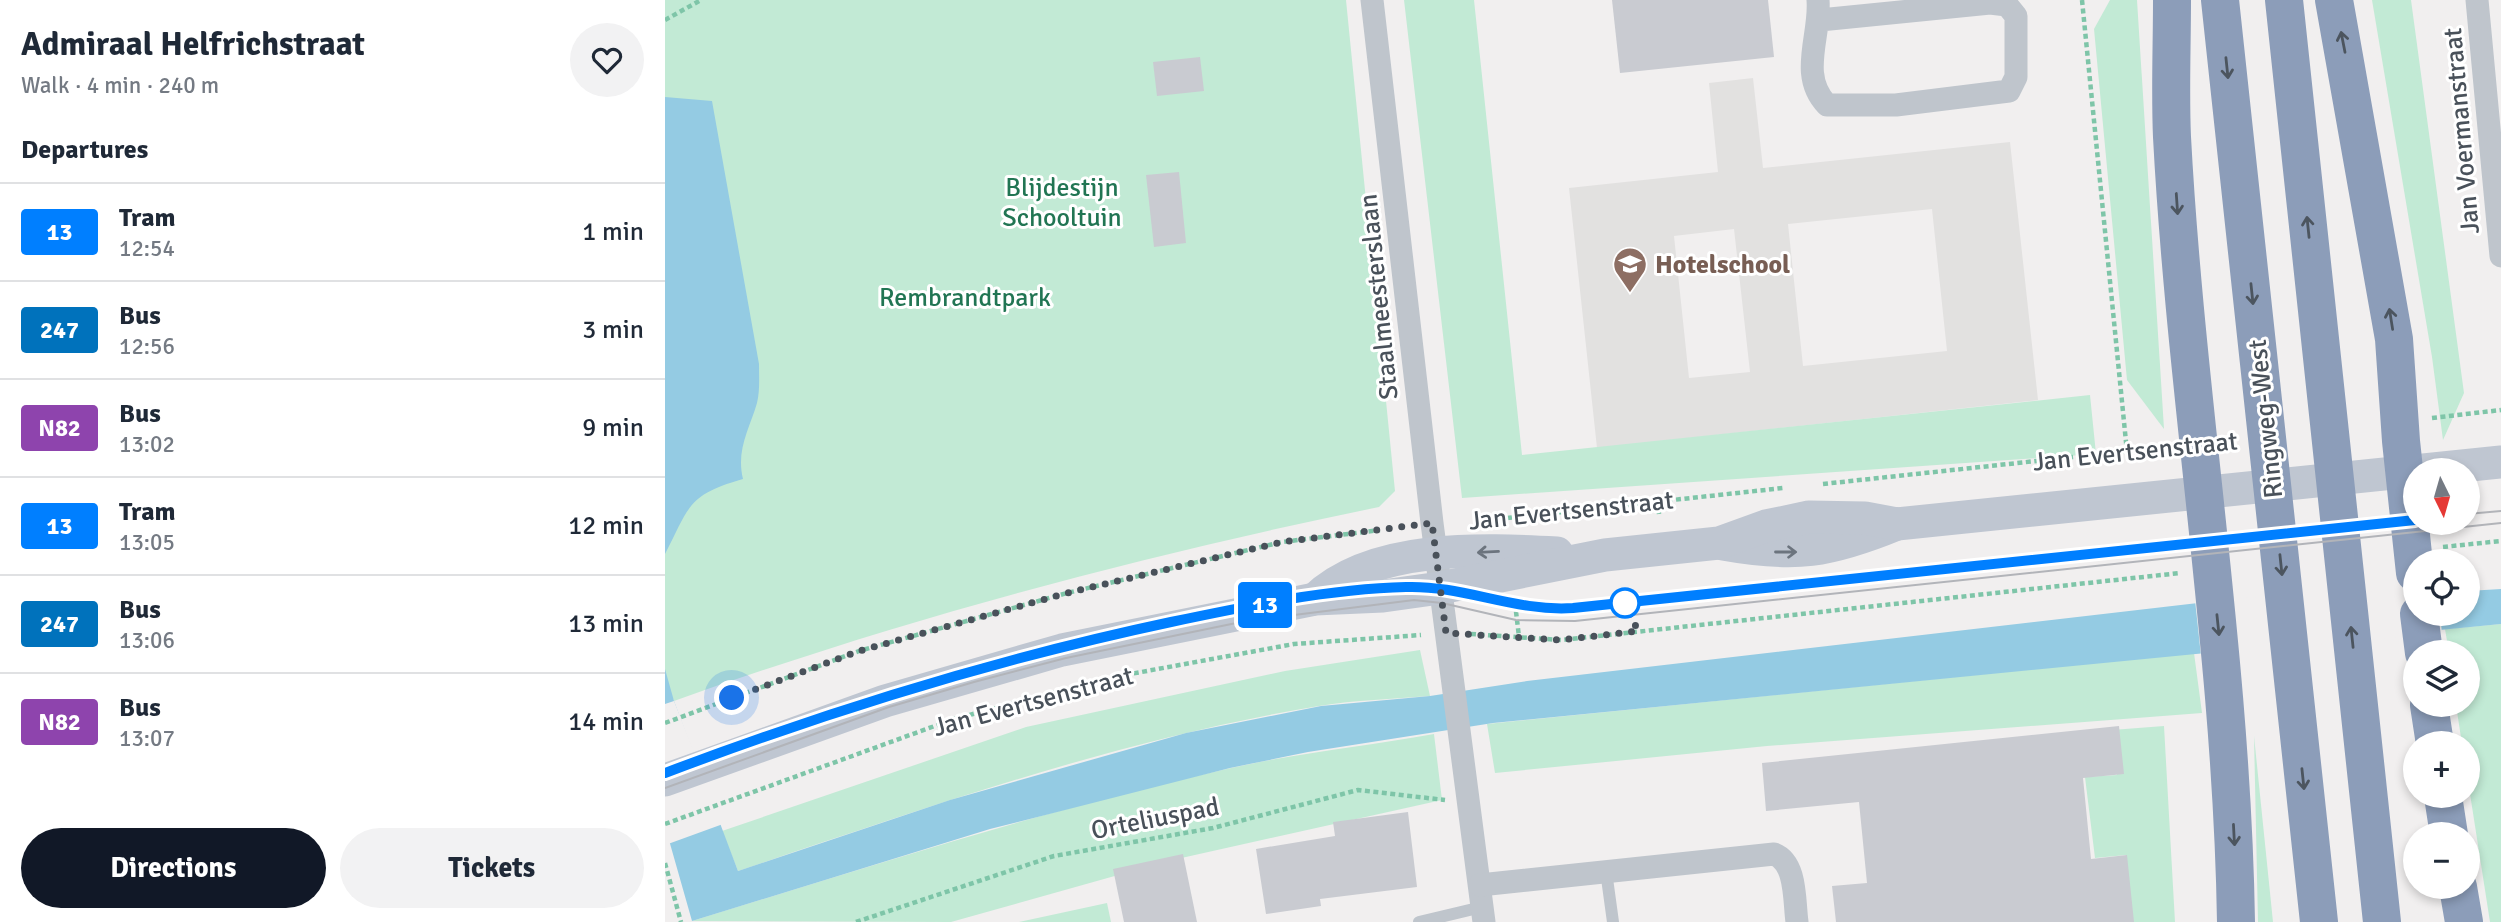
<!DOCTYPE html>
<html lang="en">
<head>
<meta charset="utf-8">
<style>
  :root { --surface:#fff; --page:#f2f2f3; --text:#1f2937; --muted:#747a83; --line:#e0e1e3; --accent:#111827 }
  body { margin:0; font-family:Signika,sans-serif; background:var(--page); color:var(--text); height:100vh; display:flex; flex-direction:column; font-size:26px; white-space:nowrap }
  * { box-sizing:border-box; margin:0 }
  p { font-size:23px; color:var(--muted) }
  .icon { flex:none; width:38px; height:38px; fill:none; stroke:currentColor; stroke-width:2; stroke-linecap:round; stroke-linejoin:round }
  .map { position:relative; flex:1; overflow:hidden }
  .sheet { display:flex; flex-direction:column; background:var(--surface); width:665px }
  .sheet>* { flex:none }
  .badge { padding:0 14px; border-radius:5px; font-size:24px; line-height:46px }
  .needle { width:46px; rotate:175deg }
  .tools { position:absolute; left:1738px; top:458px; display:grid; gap:14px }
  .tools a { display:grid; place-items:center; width:77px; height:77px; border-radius:50%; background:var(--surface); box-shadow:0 4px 10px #0003; font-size:35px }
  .you { position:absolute; width:35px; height:35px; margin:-18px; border:5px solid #fff; border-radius:50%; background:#1a73e8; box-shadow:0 0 0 10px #1a73e833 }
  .map>.badge { position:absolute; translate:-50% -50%; box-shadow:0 0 0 4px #fff }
  h2 { padding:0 21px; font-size:26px; line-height:63px }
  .round { display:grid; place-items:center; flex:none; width:74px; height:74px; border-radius:37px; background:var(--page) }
  .overview { display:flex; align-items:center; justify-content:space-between; height:119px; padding:0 21px }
  h1 { font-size:33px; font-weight:800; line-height:52px }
  .action { display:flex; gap:14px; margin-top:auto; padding:14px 21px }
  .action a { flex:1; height:80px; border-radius:42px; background:var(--accent); color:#fff; font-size:28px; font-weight:800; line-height:80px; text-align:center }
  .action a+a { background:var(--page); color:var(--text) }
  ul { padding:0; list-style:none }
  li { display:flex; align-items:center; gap:21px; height:98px; padding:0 21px; border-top:2px solid var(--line) }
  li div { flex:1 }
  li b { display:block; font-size:26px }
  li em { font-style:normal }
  li .badge { min-width:77px; font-weight:700; text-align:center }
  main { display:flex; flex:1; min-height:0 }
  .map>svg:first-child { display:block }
  .education { fill:#e2e1e0; fill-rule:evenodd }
  .green { fill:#c2ead5 }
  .water { fill:#94cbe3 }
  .pier { fill:#f1efef }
  .building { fill:#c9cbd1 }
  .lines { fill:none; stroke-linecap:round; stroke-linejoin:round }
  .path { stroke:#7ec5a8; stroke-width:4.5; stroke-dasharray:5 3.5; stroke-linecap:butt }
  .lane { stroke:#bfc5cc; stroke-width:12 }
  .street { stroke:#bfc5cc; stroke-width:23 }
  .secondary { stroke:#bfc6d1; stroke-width:33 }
  .highway { stroke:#8c9db9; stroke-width:38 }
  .tram { stroke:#b2b4b9; stroke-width:2 }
  .oneway { stroke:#4c555f }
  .oneway2 { stroke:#6c747e }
  .line-casing { stroke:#fff; stroke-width:16 }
  .line { stroke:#007fff; stroke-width:10 }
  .walk { stroke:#49515a; stroke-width:7; stroke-dasharray:0 12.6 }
  .stop-dot { fill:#fff; stroke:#007fff; stroke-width:3.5 }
  .labels { text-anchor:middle; stroke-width:6; stroke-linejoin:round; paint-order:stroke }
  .street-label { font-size:26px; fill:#49515a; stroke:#fff }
  .park-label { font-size:26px; fill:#217553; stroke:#fff }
  .education-label { font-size:26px; font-weight:bold; fill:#785e54; stroke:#fff; text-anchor:start }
</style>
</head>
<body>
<main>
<section class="sheet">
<div class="overview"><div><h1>Admiraal Helfrichstraat</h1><p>Walk · 4 min · 240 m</p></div><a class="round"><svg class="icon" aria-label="heart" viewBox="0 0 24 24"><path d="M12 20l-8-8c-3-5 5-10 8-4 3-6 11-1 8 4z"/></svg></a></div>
<h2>Departures</h2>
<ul>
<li><span class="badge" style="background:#007fff;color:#fff">13</span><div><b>Tram</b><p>12:54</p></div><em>1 min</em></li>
<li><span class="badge" style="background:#0072bc;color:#fff">247</span><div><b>Bus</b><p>12:56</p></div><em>3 min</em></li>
<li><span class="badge" style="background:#8e44ad;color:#fff">N82</span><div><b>Bus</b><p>13:02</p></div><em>9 min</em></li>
<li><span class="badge" style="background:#007fff;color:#fff">13</span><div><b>Tram</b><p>13:05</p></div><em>12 min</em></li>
<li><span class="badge" style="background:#0072bc;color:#fff">247</span><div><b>Bus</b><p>13:06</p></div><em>13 min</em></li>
<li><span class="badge" style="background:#8e44ad;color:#fff">N82</span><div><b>Bus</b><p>13:07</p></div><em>14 min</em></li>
</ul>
<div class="action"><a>Directions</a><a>Tickets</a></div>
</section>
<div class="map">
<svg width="1836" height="922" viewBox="0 0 1836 922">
  <rect width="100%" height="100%" fill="#f1efef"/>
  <path class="education" d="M1088,78L1098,168L1345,142L1373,400L932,448L904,188L1053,172L1044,83ZM1267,209L1282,351L1138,366L1123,224ZM1069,229L1085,372L1024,378L1009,236Z"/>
  <g class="green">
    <path d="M0,0H681L730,491L714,507C475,556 238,619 9,701L7,697L0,700Z"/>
    <path d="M739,0H809L857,455L1425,395L1431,454L797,498Z"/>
    <path d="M1445,0H1472L1499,429L1462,380L1429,29Z"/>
    <path d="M1707,0H1746L1799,393L1778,440L1767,357Z"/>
    <path d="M1836,624V922H1825L1803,781L1802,744H1797L1791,705H1802V653H1784L1780,629Z"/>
    <path d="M755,650L765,696C728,699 690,700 654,706C455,739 263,807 73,871L57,831L361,727L620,671Z"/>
    <path d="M1529,653L1537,713L1102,746L830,773L822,724Z"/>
    <path d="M1499,726L1510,922H1468L1461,855L1430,858L1420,777L1452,775L1447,730Z"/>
    <path d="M769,734L777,800L503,861L286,922L27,921C206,866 383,809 566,768C633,753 702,746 769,734Z"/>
    <path d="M1589,736L1608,922H1593Z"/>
    <path d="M442,903L446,922H354Z"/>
  </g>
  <g class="water">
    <path d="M0,97L47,101L94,364C94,377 95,391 92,403C84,430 71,450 78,479C22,495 25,506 0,554Z"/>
    <path d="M1836,589V624L828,723L643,752L565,768L325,829L27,921L0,826V669L9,701L73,871L285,800L521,733L656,706L765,696L862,681L1533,603L1802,614L1803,591Z"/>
  </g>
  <g class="pier">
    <path d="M1750,590V614H1775L1777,633L1536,656L1530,600Z"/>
    <path d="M9,701L58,824L3,844L0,836V704Z"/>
  </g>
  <g class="building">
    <path d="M947,0H1103L1109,57L955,73Z"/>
    <path d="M535,57L539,91L492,96L488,62Z"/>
    <path d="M514,172L521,243L489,247L481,175Z"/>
    <path d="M1454,726L1459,774L1418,778L1426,859L1462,855L1469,922H1171L1167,886L1202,883L1194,802L1101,811L1097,763Z"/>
    <path d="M743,812L752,887L655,899L656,906L601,914L591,849L670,836L668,822Z"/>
    <path d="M518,854L532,922H459L448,869Z"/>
  </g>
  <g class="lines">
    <g class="path">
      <path d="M1417,0L1462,452"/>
      <path d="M0,20L36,0"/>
      <path d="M1767,418L1836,410"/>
      <path d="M1158,484L1501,447"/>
      <path d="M993,502L994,514"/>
      <path d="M842,518L1118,488"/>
      <path d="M1778,547L1836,541"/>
      <path d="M850,603L854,637"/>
      <path d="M806,634L896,640L1515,573"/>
      <path d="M0,723L194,651L402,593L617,542L715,530"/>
      <path d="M0,824L289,719L449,677L629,644L756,635"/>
      <path d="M0,863L16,922"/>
      <path d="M191,922L389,856L548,828L693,790L780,800"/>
    </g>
    <g class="lane">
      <path d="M941,871L948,922"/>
      <path d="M754,922L817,907"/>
    </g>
    <g class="street">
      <path d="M707,0L767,523L819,922"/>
      <path d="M1153,0C1156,36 1133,75 1162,105H1231L1344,91L1351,77V16L1342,5L1325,3L1155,20"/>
      <path d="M1812,0L1836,256"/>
      <path d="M815,885L1109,854C1132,863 1129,901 1132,922"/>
    </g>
    <g class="secondary">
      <path d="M1058,544C1130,557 1164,552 1232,524"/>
      <path d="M650,599C707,544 818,549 892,553"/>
      <path d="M0,780L220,701L397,650L650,599L718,596L775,588L940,555L1054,543L1101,526L1144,517L1200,518L1232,524L1836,462"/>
    </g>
    <g class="highway">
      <path d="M1507,0C1507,46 1505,92 1507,137C1521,400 1567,659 1571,922"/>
      <path d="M1555,0L1654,922"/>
      <path d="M1619,0L1717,922"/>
      <path d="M1669,0L1729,339L1736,441L1750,573"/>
      <path d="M1754,614L1759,653"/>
      <path d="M1764,705L1770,744"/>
      <path d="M1778,796L1784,835"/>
      <path d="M1793,887L1799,922"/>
    </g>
    <g class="tram">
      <path d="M1802,514L1836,511"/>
      <path d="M0,773C167,709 336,657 511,621C586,606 664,589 741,587C798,585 850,611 907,608L1750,520"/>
      <path d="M0,788L224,707L309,682L401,658L581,621L749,600L777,603L851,620L910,621L1836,523"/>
    </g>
  </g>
  <defs><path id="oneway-shaft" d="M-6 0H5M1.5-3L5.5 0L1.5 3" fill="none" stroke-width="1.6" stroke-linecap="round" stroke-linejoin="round" transform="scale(1.75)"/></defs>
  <g class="oneway">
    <use href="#oneway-shaft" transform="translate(1678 42) rotate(-101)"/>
    <use href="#oneway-shaft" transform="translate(1562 68) rotate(84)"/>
    <use href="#oneway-shaft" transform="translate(1512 204) rotate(86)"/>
    <use href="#oneway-shaft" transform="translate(1643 227) rotate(-96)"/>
    <use href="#oneway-shaft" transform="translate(1587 294) rotate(84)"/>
    <use href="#oneway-shaft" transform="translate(1726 319) rotate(-99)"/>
    <use href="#oneway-shaft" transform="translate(1616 565) rotate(84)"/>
    <use href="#oneway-shaft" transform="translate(1553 625) rotate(84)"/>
    <use href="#oneway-shaft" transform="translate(1687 637) rotate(-96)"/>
    <use href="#oneway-shaft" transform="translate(1638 779) rotate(84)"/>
    <use href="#oneway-shaft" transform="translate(1569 835) rotate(87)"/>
  </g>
  <g class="oneway2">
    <use href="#oneway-shaft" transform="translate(823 552) rotate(177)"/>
    <use href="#oneway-shaft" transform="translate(1121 552)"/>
  </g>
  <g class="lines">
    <g class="line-casing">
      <path id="line" d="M0,773C167,710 331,659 506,622C582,606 663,589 741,587C798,585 850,612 908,608L1750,520"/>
    </g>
    <use href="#line" class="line"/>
    <path class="walk" d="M67,698L194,651L402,593L617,542L767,523L781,633L896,640L973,631L960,603"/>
  </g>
  <defs>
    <g id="school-pin" transform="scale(1.75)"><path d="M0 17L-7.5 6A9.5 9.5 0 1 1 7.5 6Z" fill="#8d6e63" stroke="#fff"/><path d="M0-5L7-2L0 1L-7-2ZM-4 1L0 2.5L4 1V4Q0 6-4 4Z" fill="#fff"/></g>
  </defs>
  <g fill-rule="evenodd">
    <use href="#school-pin" x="965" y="264"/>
  </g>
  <circle class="stop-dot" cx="960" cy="603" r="14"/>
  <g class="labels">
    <g class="street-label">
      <text transform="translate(1796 131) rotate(-95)" y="9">Jan Voermanstraat</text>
      <text transform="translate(713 297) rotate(-96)" y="9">Staalmeesterslaan</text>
      <text transform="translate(1600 419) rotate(-96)" y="9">Ringweg-West</text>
      <text transform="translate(1470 451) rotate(-6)" y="9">Jan Evertsenstraat</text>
      <text transform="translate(906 510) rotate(-6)" y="9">Jan Evertsenstraat</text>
      <text transform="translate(368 701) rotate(-15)" y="9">Jan Evertsenstraat</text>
      <text transform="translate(490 818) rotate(-11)" y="9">Orteliuspad</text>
    </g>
    <g class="park-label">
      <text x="397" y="196">Blijdestijn<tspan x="397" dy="30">Schooltuin</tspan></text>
      <text x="300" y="306">Rembrandtpark</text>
    </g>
    <g class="education-label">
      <text x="990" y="273">Hotelschool</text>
    </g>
  </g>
</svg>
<div class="tools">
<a><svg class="needle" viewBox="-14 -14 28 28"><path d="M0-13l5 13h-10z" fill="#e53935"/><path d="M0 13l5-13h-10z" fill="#747a83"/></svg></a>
<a><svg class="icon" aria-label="locate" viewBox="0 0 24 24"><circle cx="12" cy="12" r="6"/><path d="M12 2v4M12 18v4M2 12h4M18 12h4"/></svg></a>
<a><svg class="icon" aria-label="layers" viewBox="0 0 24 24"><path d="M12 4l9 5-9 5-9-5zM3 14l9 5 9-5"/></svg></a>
<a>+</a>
<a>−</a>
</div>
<div class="you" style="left:67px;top:698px"></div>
<b class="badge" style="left:600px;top:605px;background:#007fff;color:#fff">13</b>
</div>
</main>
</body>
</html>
